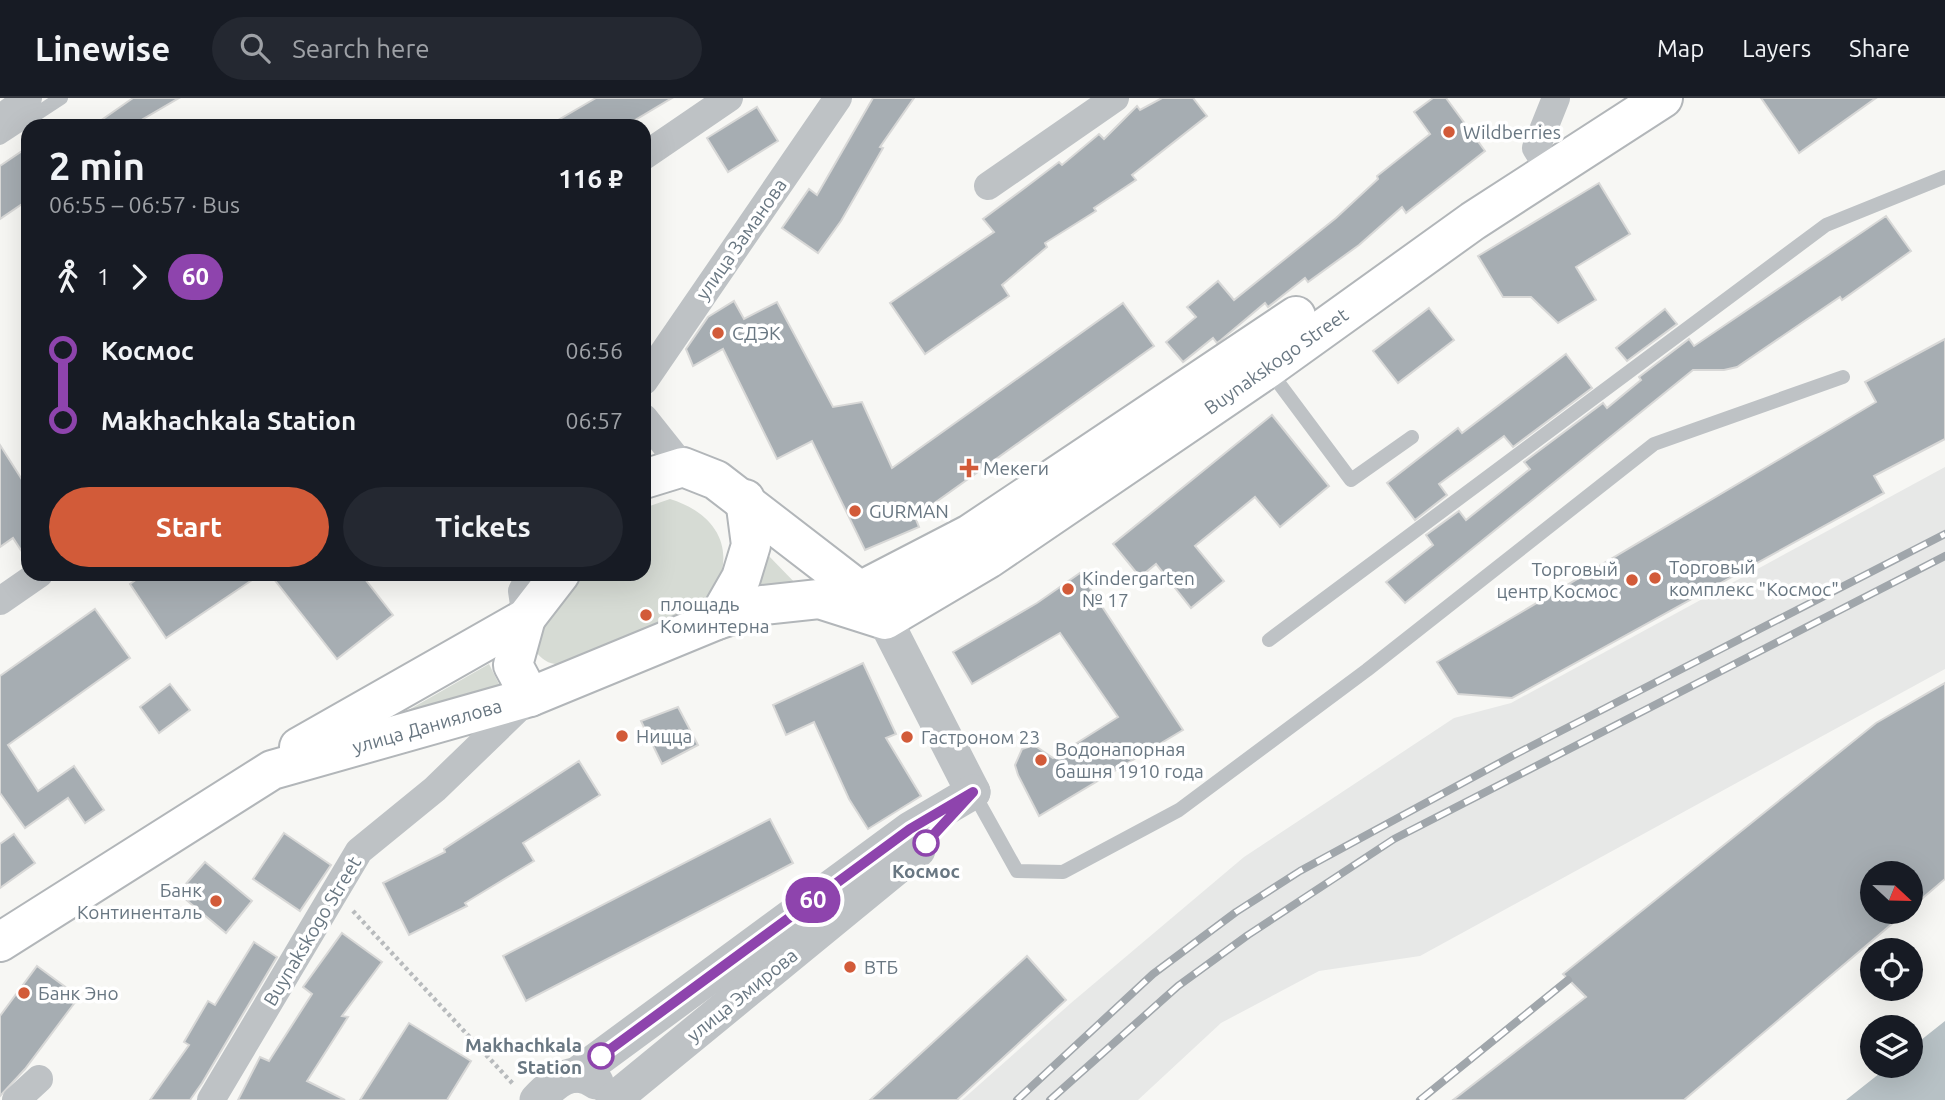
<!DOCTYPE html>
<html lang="en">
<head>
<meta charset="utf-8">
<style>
  :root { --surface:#171b24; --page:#242831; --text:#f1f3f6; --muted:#9ea1a6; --line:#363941; --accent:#d25b39 }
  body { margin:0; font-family:Ubuntu,sans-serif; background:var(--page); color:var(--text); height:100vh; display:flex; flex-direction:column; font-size:26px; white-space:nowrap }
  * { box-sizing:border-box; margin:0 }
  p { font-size:23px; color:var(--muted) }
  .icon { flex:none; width:38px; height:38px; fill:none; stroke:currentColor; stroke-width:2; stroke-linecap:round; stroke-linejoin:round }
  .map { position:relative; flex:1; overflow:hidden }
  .sheet { position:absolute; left:21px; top:21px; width:630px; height:462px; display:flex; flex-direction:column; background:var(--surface); border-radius:21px; box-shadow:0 7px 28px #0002 }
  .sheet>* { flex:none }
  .badge { padding:0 14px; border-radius:23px; font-size:24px; line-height:46px }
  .needle { width:46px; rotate:112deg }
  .buttons { position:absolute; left:1860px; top:763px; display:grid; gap:14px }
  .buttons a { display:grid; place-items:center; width:63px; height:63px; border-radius:50%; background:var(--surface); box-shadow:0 7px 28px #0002; font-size:35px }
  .map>.badge { position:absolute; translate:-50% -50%; box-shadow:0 0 0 4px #fff }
  .legs { display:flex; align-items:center; gap:10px; height:77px; padding:0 28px; font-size:23px }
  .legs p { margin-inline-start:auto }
  .headline { display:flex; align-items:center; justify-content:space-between; height:119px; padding:0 28px }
  h1 { font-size:38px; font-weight:600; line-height:52px }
  .primary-button { display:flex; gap:14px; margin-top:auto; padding:14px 28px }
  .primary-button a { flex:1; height:80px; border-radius:42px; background:var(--accent); color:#fff; font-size:28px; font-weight:600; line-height:80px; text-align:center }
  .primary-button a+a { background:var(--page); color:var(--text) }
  ul { padding:0 28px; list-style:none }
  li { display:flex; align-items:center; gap:24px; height:70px; font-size:26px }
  li i { display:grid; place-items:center; width:10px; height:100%; margin:0 9px; background:currentColor }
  li i::after { content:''; width:18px; height:18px; margin:-9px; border:5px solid; border-radius:50%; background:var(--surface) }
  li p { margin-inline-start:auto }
  li:first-child i { background:linear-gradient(#0000 50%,currentColor 0) }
  li:last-child i { background:linear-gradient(currentColor 50%,#0000 0) }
  header { display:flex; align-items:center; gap:42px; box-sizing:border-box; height:98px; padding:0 35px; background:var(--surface); border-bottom:2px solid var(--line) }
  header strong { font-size:33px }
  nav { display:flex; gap:38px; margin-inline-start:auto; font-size:24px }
  .search { width:490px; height:63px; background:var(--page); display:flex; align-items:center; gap:18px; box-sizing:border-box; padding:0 24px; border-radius:38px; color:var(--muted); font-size:26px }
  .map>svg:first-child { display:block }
  .built { fill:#e7e8e7 }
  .green { fill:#d6dbd4 }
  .water { fill:#b7c1c5 }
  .building { fill:#a6adb2; stroke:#d8d8d7; stroke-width:2 }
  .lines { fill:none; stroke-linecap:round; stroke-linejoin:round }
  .primary-casing { stroke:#b2b6b9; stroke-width:42 }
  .path { stroke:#b8bbbd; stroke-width:4.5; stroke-dasharray:3.5 3.5; stroke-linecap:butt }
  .service { stroke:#bec2c5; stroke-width:14 }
  .minor { stroke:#bec2c5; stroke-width:28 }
  .tertiary { stroke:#bec2c5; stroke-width:35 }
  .primary { stroke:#fff; stroke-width:38 }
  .rail-casing { stroke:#a0a6ab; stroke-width:8 }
  .rail { stroke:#fff; stroke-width:5; stroke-dasharray:16; stroke-linecap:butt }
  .line-1-casing { stroke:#fff; stroke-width:16 }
  .line-1 { stroke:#8e44ad; stroke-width:10 }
  .poi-dot { fill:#d25b39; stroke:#fff; stroke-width:2.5 }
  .stop-1-dot { fill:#fff; stroke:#8e44ad; stroke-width:3.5 }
  .labels { text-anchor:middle; stroke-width:7; stroke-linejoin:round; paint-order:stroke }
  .poi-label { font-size:19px; fill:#697782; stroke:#fff; text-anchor:start }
  .street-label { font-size:19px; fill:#697782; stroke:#fff }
  .stop-label { font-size:19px; font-weight:bold; fill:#697782; stroke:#fff }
</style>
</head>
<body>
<header>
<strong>Linewise</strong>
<div class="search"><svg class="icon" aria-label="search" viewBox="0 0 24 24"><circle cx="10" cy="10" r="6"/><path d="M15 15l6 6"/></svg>Search here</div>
<nav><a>Map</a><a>Layers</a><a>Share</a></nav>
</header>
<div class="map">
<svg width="1945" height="1002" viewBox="0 0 1945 1002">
  <rect width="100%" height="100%" fill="#f7f7f4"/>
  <path class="built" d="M1945,369V571L1420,858L1319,873L1221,925L1138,1002H962L1071,905L1244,759L1454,620L1511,605Z"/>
  <g class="green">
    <path d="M670,401C727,419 740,466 701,511L564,566C550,568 543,562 534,552L536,532L584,476H644V410Z"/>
    <path d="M765,454L801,491L744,496Z"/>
    <path d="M489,566L500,588L377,630Z"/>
  </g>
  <path class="water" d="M1945,923V1002H1846L1889,968H1911V950Z"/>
  <g class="building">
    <path d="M133,0H179L131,28H93Z"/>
    <path d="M596,0H672L625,28H548Z"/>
    <path d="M873,0H914L880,49L883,50L841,123L818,155L782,130L809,91L817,97Z"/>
    <path d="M1162,0H1193L1207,18L1132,77L1136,82L1094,110L1096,113L1045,145L1047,149L1002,187L1009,198L925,256L890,205L994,134L983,121L1030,86L1059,64L1062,67L1099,36L1104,41L1137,8L1140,12Z"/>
    <path d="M1433,0H1446L1485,53L1406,115L1402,109L1359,147L1308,184L1305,180L1268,209L1265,205L1221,242L1217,245L1213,240L1183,264L1166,244L1196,219L1187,209L1218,183L1234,202L1336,120L1378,81L1377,78L1430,36L1414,14Z"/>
    <path d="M1761,0H1876L1799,55Z"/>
    <path d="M757,9L778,43L728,74L707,40Z"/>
    <path d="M28,49V102L0,121V68Z"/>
    <path d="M1599,85L1630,136L1576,169L1596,202L1558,225L1531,199H1503L1478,158Z"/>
    <path d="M1886,118L1911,153L1842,202L1840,199L1737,269L1724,272H1693L1405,505L1386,484L1433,447L1426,437L1459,413L1466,422L1530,371L1524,364L1603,305L1607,310L1641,282L1639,279L1689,241L1694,248Z"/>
    <path d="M734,203L744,221L777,204L833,309L862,304L892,370L1123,205L1154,248L915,419L919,429L865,452L812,343L777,361L723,251L693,268L686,251L708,219Z"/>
    <path d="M1429,210L1454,242L1398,285L1373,253Z"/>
    <path d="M1665,211L1677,226L1627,263L1616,250Z"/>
    <path d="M1945,241V341L1874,378L1884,395L1512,600L1458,596L1437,564L1876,304L1865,284Z"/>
    <path d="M1566,256L1592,290L1513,349L1504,338L1439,386L1447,397L1415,422L1387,385L1458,330L1462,335Z"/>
    <path d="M1272,317L1329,388L1280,429L1255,399L1195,448L1224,483L1191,510L1156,466L1140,479L1113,446Z"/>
    <path d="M0,347L28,391V463L13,440L0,449Z"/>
    <path d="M1080,475L1183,632L1039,718L1018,677L1015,667L1022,651L1034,647L1053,660L1118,619L1060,535L972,586L953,554L1037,505Z"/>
    <path d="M144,476H261L166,540L130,486Z"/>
    <path d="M270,476H361L393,517L337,561Z"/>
    <path d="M95,511L130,560L8,647L38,693L74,668L104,712L85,725L68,700L25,730L0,695V578Z"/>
    <path d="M863,565L896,636L886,640L921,698L868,731L849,701L814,624L786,637L773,607Z"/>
    <path d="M1945,585V781L1911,810V775H1872V814H1906L1684,1002H1453L1586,899L1563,876L1876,625Z"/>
    <path d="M170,586L190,612L159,635L140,609Z"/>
    <path d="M678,609L698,647L662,666L641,623Z"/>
    <path d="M579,663L600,697L523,745L534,763L465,805L467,808L409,837L383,785L445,754L444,751Z"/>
    <path d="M770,721L793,765L526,903L503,858Z"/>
    <path d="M284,735L331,767L300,813L253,781Z"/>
    <path d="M14,736L35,765L0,790V746Z"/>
    <path d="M205,764L252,803L226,835L178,795Z"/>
    <path d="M342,835L382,864L342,918L348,919L307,983L345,1002H238L260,959L269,963L312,896L303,889Z"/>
    <path d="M254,844L277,859L202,985L190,1002H150L189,947L184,944L208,903L215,907Z"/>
    <path d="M1027,858L1066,902L957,1002H870Z"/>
    <path d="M37,868L79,899L25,971L0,998V918Z"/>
    <path d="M409,925L471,963L447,1002H360Z"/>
  </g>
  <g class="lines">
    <g class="primary-casing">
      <g id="primary">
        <path d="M644,381L683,369L716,382L860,493L970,436L1296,218"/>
        <path d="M526,520L513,567L530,599"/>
        <path d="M717,522L741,480L751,447L745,401"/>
        <path d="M299,649L526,520L560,476"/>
        <path d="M0,844L272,672L530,599L717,522L763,507L819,501L885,522L988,461L1267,271L1473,123L1663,0"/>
      </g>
    </g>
    <path class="path" d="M353,813L514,987"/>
    <g class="service">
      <path d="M0,40L61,0"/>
      <path d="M1269,272L1351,382L1412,339"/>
      <path d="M1269,542L1826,127L1945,79"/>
      <path d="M973,694L1017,773L1063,774L1179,712L1367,572L1654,346L1843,279"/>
    </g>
    <g class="minor">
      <path d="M0,21L28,0"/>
      <path d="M644,58L729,0"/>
      <path d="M1549,71L1536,50L1556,0"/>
      <path d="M988,88L1115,0"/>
      <path d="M644,283L838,0"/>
      <path d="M644,320L683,369"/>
      <path d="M0,503L39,476"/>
      <path d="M526,520L522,493L531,476"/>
      <path d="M16,1002L39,981"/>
      <path d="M211,1002L359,753L435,691L528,601"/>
    </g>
    <g class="tertiary">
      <path d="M867,501L885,522L973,694"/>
      <path d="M576,977L910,731L973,694"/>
      <path d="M537,1002C554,985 572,967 596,984"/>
      <path d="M613,1002L918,752"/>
    </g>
    <use href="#primary" class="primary"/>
    <g class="rail-casing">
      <g id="rail">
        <path d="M1017,1002L1153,876L1236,814L1300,773L1514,657L1945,436"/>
        <path d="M1050,1002L1178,888L1248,837L1394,741L1945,458"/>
        <path d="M1420,1002L1568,882"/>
      </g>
    </g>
    <use href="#rail" class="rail"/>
  </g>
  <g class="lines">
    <g class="line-1-casing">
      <path id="line-1" d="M601,958L910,731L973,694L926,745"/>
    </g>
    <use href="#line-1" class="line-1"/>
  </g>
  <g class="poi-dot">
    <circle cx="1449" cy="34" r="7"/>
    <circle cx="718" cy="235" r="7"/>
    <path d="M965.5 359.5h7v7h7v7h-7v7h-7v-7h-7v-7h7z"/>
    <circle cx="855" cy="413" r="7"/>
    <circle cx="1655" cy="480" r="7"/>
    <circle cx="1632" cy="482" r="7"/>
    <circle cx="1068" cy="491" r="7"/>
    <circle cx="646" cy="517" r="7"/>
    <circle cx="622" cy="638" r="7"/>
    <circle cx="907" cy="639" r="7"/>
    <circle cx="1041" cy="662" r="7"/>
    <circle cx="216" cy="803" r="7"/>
    <circle cx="850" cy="869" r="7"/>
    <circle cx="24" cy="895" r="7"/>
  </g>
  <g class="stop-1-dot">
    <circle cx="926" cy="745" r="12"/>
    <circle cx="601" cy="958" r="12"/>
  </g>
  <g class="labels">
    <g class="poi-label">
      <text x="1463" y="41">Wildberries</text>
      <text x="732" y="242">СДЭК</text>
      <text x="983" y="377">Мекеги</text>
      <text x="869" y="420">GURMAN</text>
      <text x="1669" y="476">Торговый<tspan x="1669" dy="22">комплекс "Космос"</tspan></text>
      <text x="1618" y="478" text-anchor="end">Торговый<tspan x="1618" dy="22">центр Космос</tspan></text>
      <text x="1082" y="487">Kindergarten<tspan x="1082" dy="22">№ 17</tspan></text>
      <text x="660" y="513">площадь<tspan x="660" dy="22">Коминтерна</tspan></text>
      <text x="636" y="645">Ницца</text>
      <text x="921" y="646">Гастроном 23</text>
      <text x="1055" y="658">Водонапорная<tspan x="1055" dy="22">башня 1910 года</tspan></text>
      <text x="202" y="799" text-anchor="end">Банк<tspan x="202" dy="22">Континенталь</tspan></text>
      <text x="864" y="876">ВТБ</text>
      <text x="38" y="902">Банк Эно</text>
    </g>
    <g class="street-label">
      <text transform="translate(741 141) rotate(-55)" y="7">улица Заманова</text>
      <text transform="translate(1276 263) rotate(-35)" y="7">Buynakskogo Street</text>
      <text transform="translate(427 628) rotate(-16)" y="7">улица Даниялова</text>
      <text transform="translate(312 833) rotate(-59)" y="7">Buynakskogo Street</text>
      <text transform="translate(742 897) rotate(-39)" y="7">улица Эмирова</text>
    </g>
    <g class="stop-label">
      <text x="926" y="780">Космос</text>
      <text x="582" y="954" text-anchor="end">Makhachkala<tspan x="582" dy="22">Station</tspan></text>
    </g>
  </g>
</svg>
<div class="buttons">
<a><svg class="needle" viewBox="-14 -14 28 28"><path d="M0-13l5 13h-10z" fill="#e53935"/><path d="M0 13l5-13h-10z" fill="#9ea1a6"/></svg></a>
<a><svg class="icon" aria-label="locate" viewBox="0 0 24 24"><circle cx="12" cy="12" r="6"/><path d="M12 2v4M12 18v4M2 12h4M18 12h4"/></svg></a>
<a><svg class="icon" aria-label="layers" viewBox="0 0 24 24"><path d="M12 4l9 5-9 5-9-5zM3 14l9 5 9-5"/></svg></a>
</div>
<b class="badge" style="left:813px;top:802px;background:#8e44ad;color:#fff">60</b>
<section class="sheet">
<div class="headline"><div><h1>2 min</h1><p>06:55 – 06:57 · Bus</p></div><b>116 ₽</b></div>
<div class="legs"><svg class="icon" aria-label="walk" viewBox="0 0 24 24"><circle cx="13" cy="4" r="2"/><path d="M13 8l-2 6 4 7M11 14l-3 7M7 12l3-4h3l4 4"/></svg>1<svg class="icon" aria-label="forward" viewBox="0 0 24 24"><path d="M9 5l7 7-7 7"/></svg><b class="badge" style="background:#8e44ad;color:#fff">60</b></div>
<ul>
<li><i style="color:#8e44ad"></i><b>Космос</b><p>06:56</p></li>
<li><i style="color:#8e44ad"></i><b>Makhachkala Station</b><p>06:57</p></li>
</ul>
<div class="primary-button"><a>Start</a><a>Tickets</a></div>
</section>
</div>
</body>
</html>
